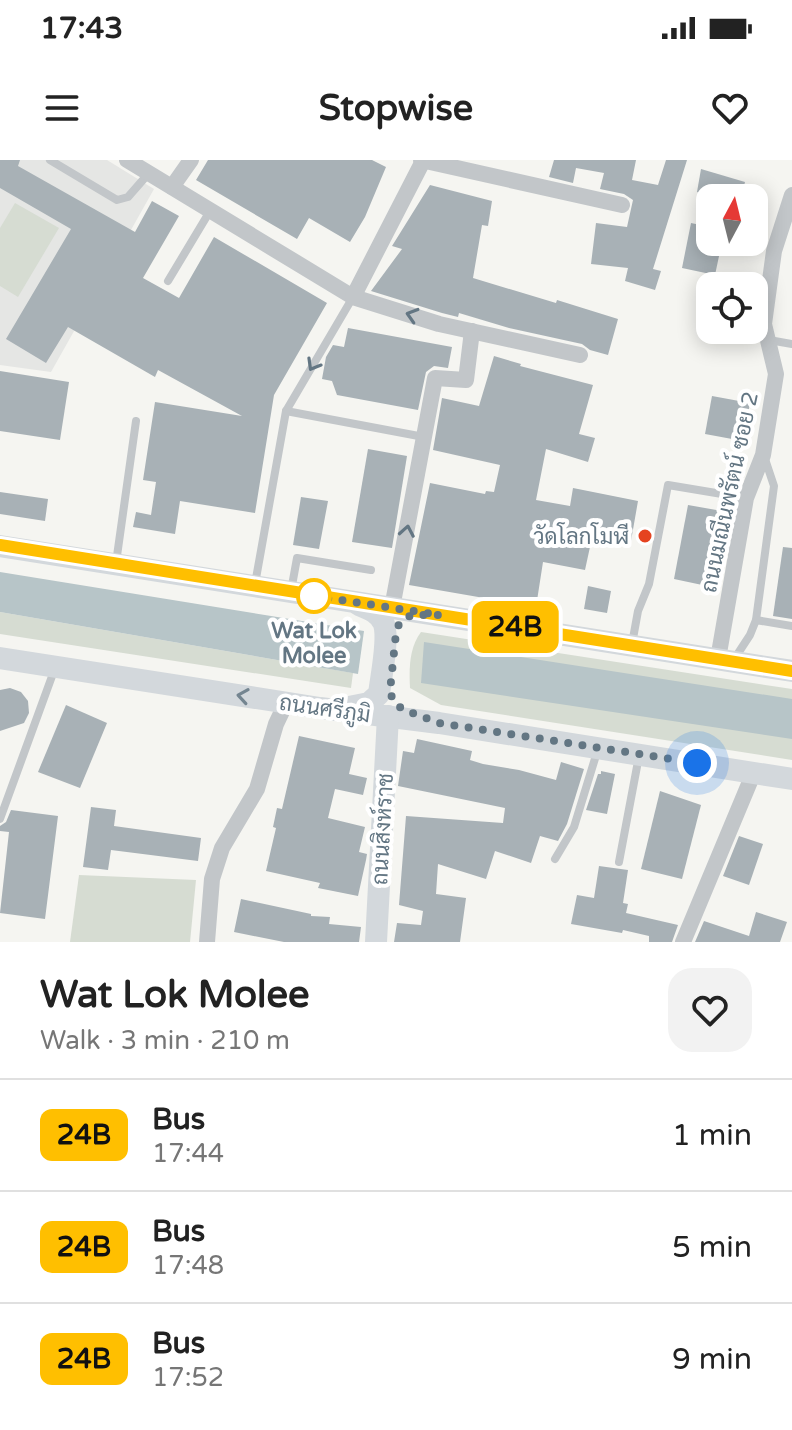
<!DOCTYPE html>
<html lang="en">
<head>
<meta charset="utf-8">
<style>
  :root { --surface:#fff; --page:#f2f2f2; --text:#222; --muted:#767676; --line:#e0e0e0 }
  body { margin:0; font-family:"Varela Round",Sarabun,sans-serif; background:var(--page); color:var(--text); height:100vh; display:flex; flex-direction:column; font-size:30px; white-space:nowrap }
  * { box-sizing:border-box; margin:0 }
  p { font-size:26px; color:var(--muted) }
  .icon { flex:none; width:44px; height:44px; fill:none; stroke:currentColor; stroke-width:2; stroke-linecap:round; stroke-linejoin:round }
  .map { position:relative; height:782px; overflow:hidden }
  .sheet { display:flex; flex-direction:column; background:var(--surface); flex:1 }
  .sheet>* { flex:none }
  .badge { padding:0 16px; border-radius:12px; font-size:28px; line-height:52px }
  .needle { width:52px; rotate:7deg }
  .controls { position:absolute; left:696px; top:24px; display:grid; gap:16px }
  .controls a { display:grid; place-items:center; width:72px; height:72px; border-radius:16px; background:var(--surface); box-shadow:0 4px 20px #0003; font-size:40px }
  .you { position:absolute; width:40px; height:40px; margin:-20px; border:6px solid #fff; border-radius:50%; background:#1a73e8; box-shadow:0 0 0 12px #1a73e833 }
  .map>.badge { position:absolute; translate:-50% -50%; box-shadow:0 0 0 4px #fff }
  .round { display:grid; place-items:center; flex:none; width:84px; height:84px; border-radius:24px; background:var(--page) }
  .summary { display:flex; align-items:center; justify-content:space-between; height:136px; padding:0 40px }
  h1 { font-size:38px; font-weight:700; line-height:60px }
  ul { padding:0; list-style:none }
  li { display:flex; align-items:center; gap:24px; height:112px; padding:0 40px; border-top:2px solid var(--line) }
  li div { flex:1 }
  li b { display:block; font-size:30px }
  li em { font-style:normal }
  li .badge { min-width:88px; font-weight:700; text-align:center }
  .status { display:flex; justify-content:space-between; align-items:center; height:56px; padding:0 40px; background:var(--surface); direction:ltr }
  .status svg { height:22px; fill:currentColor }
  header { display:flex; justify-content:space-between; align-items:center; height:104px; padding:0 40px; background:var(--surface); font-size:36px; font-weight:700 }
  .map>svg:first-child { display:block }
  .built { fill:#e5e6e4 }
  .green { fill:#d6dcd2 }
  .water { fill:#b7c5c8 }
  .building { fill:#a8b1b6 }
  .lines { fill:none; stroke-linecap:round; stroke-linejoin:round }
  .lane { stroke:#c2c6c9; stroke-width:8 }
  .street { stroke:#c2c6c9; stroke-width:16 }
  .secondary { stroke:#d3d8dc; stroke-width:22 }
  .oneway { stroke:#637683 }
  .oneway2 { stroke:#748590 }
  .line-casing { stroke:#fff; stroke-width:18 }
  .line { stroke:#ffbf00; stroke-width:12 }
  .walk { stroke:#637683; stroke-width:8; stroke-dasharray:0 14.4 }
  .poi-dot { fill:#e54320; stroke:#fff; stroke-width:3 }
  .stop-dot { fill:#fff; stroke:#ffbf00; stroke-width:4 }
  .labels { text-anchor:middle; stroke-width:8; stroke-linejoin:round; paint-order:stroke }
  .street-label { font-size:22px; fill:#637683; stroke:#fff }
  .poi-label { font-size:22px; fill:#637683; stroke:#fff; text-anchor:end }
  .stop-label { font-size:22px; font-weight:bold; fill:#637683; stroke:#fff }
</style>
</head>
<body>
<div class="status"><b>17:43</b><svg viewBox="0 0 49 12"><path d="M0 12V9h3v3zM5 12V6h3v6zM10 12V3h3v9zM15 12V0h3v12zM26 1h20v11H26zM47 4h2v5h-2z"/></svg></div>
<header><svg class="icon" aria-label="menu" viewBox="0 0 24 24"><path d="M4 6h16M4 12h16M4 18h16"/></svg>Stopwise<svg class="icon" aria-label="heart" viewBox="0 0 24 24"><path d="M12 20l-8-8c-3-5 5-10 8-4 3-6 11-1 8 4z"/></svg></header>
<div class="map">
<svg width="792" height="782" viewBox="0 0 792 782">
  <rect width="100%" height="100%" fill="#f5f5f1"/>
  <path class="built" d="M0,0H107L154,29L51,212L0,205Z"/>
  <g class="green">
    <path d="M15,43L59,68L18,137L0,126V68Z"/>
    <path d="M0,452L353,513L351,528L0,474Z"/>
    <path d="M421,472L792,529V600L441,545L410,528C409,509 409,488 421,472Z"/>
    <path d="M79,715L196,720L190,782H70Z"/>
  </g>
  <g class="water">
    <path d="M0,412L364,471L358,514L0,452Z"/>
    <path d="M424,482L792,539V579L421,523Z"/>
  </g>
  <g class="building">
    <path d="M0,0H20L18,6L135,72L152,41L179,56L143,118L179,138L214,77L327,143L274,235L255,353L180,341L175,374L133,367L136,352L151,355L156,322L143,320L155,242L242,256L158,210L155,217L68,167L46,203L6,179L71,69L0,28Z"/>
    <path d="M208,0H372L386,7L365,57L350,82L309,58L297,79L196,20Z"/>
    <path d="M554,0H636L632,20L658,25L666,0H687L653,109L661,111L655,130L625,121L628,108L591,104L596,63L627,67L633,40L624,34L600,29L604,13L576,8L573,23L549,17Z"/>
    <path d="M701,9L745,22L741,38H717L697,32Z"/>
    <path d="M430,25L492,41L488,66L482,65L473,118L556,143L557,140L618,159L608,195L590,190L582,184L509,168L459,153L458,157L442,153L371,131L402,89L392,86Z"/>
    <path d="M691,63L710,67V82H722L715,115L682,108Z"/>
    <path d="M348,168L452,187L448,208L434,206L426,212L418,250L337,235L332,221L322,219L326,197L333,185L344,187Z"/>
    <path d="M494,196L521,204L520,206L593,225L579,274L595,278L588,302L546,289L536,340L570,346L573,328L638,341L631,381L593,373L585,410L543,402L536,447L409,425L430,323L485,334L486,331L494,332L500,305L433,290L442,238L479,246Z"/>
    <path d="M0,211L69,222L60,280L0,271Z"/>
    <path d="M712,236L750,243L743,281L705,274Z"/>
    <path d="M368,289L407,296L392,388L352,382Z"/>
    <path d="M0,332L48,339L45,361L0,354Z"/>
    <path d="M301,337L328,341L319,389L293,385Z"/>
    <path d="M688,345L722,351L707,426L674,419Z"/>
    <path d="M783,387L792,388V459L773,456Z"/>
    <path d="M588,426L611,431L607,453L584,449Z"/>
    <path d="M10,528L21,532L28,541L29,553L24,563L0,571V530Z"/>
    <path d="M66,545L107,563L80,628L38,612Z"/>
    <path d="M299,576L355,588L349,614L367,618L363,635L335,629L328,658L365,667L359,692L367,694L366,700L358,736L318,728L320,723L266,711L276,668L273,667L277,648L282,649Z"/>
    <path d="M417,579L472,591L470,600L483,604L519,610L556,620L561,602L584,609L567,664L558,681L540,676L531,703L495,691L486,719L438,704L436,734L466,738L460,782H394L397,763L421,765L423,751L399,745L406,656L503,663L505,648L398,626L403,591L414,593Z"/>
    <path d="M601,611L615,614L607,654L586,650L598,614H601Z"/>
    <path d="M660,631L701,645L682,719L641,709Z"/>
    <path d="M91,647L116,650L114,666L201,678L198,701L111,690L108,710L83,707Z"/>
    <path d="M11,650L58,656L45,759L0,753L9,672L0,671V666L6,662Z"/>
    <path d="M739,676L763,684L749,725L723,716Z"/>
    <path d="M599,706L628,710L623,743L628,744L626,753L678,765L672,782H649V776L623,770L622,773L571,764L577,735L594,738Z"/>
    <path d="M241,739L311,754V756L330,757L329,764L361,767L359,782H284L234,772Z"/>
    <path d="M756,752L787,762L780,782H695L704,761L749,776Z"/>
  </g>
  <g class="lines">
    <g class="lane">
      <path d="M50,0L117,40L128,37L149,13"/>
      <path d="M168,121L210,51"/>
      <path d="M769,180L792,184"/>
      <path d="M286,251L424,277"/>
      <path d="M116,403L136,261"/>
      <path d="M255,424L286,251L353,137"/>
      <path d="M291,431L297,398L371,410"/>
      <path d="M756,460L774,326L765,299"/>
      <path d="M632,484L638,451L649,424L668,325L746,338"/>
      <path d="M733,501L750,475L756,460L792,466"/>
      <path d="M0,659L55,508"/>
      <path d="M555,699L574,667L597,592"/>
      <path d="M619,702L639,596"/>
    </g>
    <g class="street">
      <path d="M127,0L353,137L439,164L580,195"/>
      <path d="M421,0L622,45"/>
      <path d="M172,27L191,0"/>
      <path d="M353,137L423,1"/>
      <path d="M392,448L435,218L466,220L472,171"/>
      <path d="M718,499L746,338L763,295L776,214L764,164L774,91L792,35"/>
      <path d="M207,782L212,719L222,688L257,629L276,564L286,543"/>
      <path d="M683,782L754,612"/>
    </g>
    <g class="secondary">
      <path d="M0,386L792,511"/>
      <path d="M0,498L320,548L439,563L792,619"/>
      <path d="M349,547L369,543L379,534C381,516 389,480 384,464C380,453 369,449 359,445"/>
      <path d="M376,782L388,556"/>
    </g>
  </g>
  <defs><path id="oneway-chevron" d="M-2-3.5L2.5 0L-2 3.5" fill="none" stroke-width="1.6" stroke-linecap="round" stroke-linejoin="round" transform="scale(2)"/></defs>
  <g class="oneway">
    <use href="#oneway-chevron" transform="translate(412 155) rotate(-163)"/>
    <use href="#oneway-chevron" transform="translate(313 205) rotate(120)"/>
    <use href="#oneway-chevron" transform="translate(407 371) rotate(-80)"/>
  </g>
  <use class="oneway2" href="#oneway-chevron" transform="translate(243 536) rotate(-171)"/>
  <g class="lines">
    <g class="line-casing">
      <path id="line" d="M0,385L792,511"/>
    </g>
    <use href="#line" class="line"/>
    <path class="walk" d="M314,436L440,455H411L399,464L396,473L390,531L393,541L402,549L439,563L697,603"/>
  </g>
  <circle class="poi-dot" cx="645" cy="376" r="8"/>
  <circle class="stop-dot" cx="314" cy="436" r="16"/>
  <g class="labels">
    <g class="street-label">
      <text transform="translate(729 332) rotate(-78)" y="8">ถนนมณีนพรัตน์ ซอย 2</text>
      <text transform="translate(325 548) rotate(8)" y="8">ถนนศรีภูมิ</text>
      <text transform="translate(382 669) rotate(-87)" y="8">ถนนสิงห์ราช</text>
    </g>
    <g class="poi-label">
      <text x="629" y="384">วัดโลกโมฬี</text>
    </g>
    <g class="stop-label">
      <text x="314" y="478">Wat Lok<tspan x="314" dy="25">Molee</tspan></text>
    </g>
  </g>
</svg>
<div class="controls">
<a><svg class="needle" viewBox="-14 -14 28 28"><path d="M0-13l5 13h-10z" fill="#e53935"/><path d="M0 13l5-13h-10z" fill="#767676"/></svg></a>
<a><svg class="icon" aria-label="locate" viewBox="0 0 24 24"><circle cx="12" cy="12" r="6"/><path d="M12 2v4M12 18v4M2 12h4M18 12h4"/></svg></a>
</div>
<div class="you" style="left:697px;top:603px"></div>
<b class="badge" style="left:515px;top:467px;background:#ffbf00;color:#111">24B</b>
</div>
<section class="sheet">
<div class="summary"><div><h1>Wat Lok Molee</h1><p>Walk · 3 min · 210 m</p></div><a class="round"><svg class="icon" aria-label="heart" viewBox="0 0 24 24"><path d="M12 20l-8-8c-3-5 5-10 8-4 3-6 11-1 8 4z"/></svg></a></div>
<ul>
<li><span class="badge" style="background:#ffbf00;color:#111">24B</span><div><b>Bus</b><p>17:44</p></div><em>1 min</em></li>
<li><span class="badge" style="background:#ffbf00;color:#111">24B</span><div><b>Bus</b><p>17:48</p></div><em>5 min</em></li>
<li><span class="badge" style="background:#ffbf00;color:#111">24B</span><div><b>Bus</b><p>17:52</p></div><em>9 min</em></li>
</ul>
</section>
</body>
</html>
